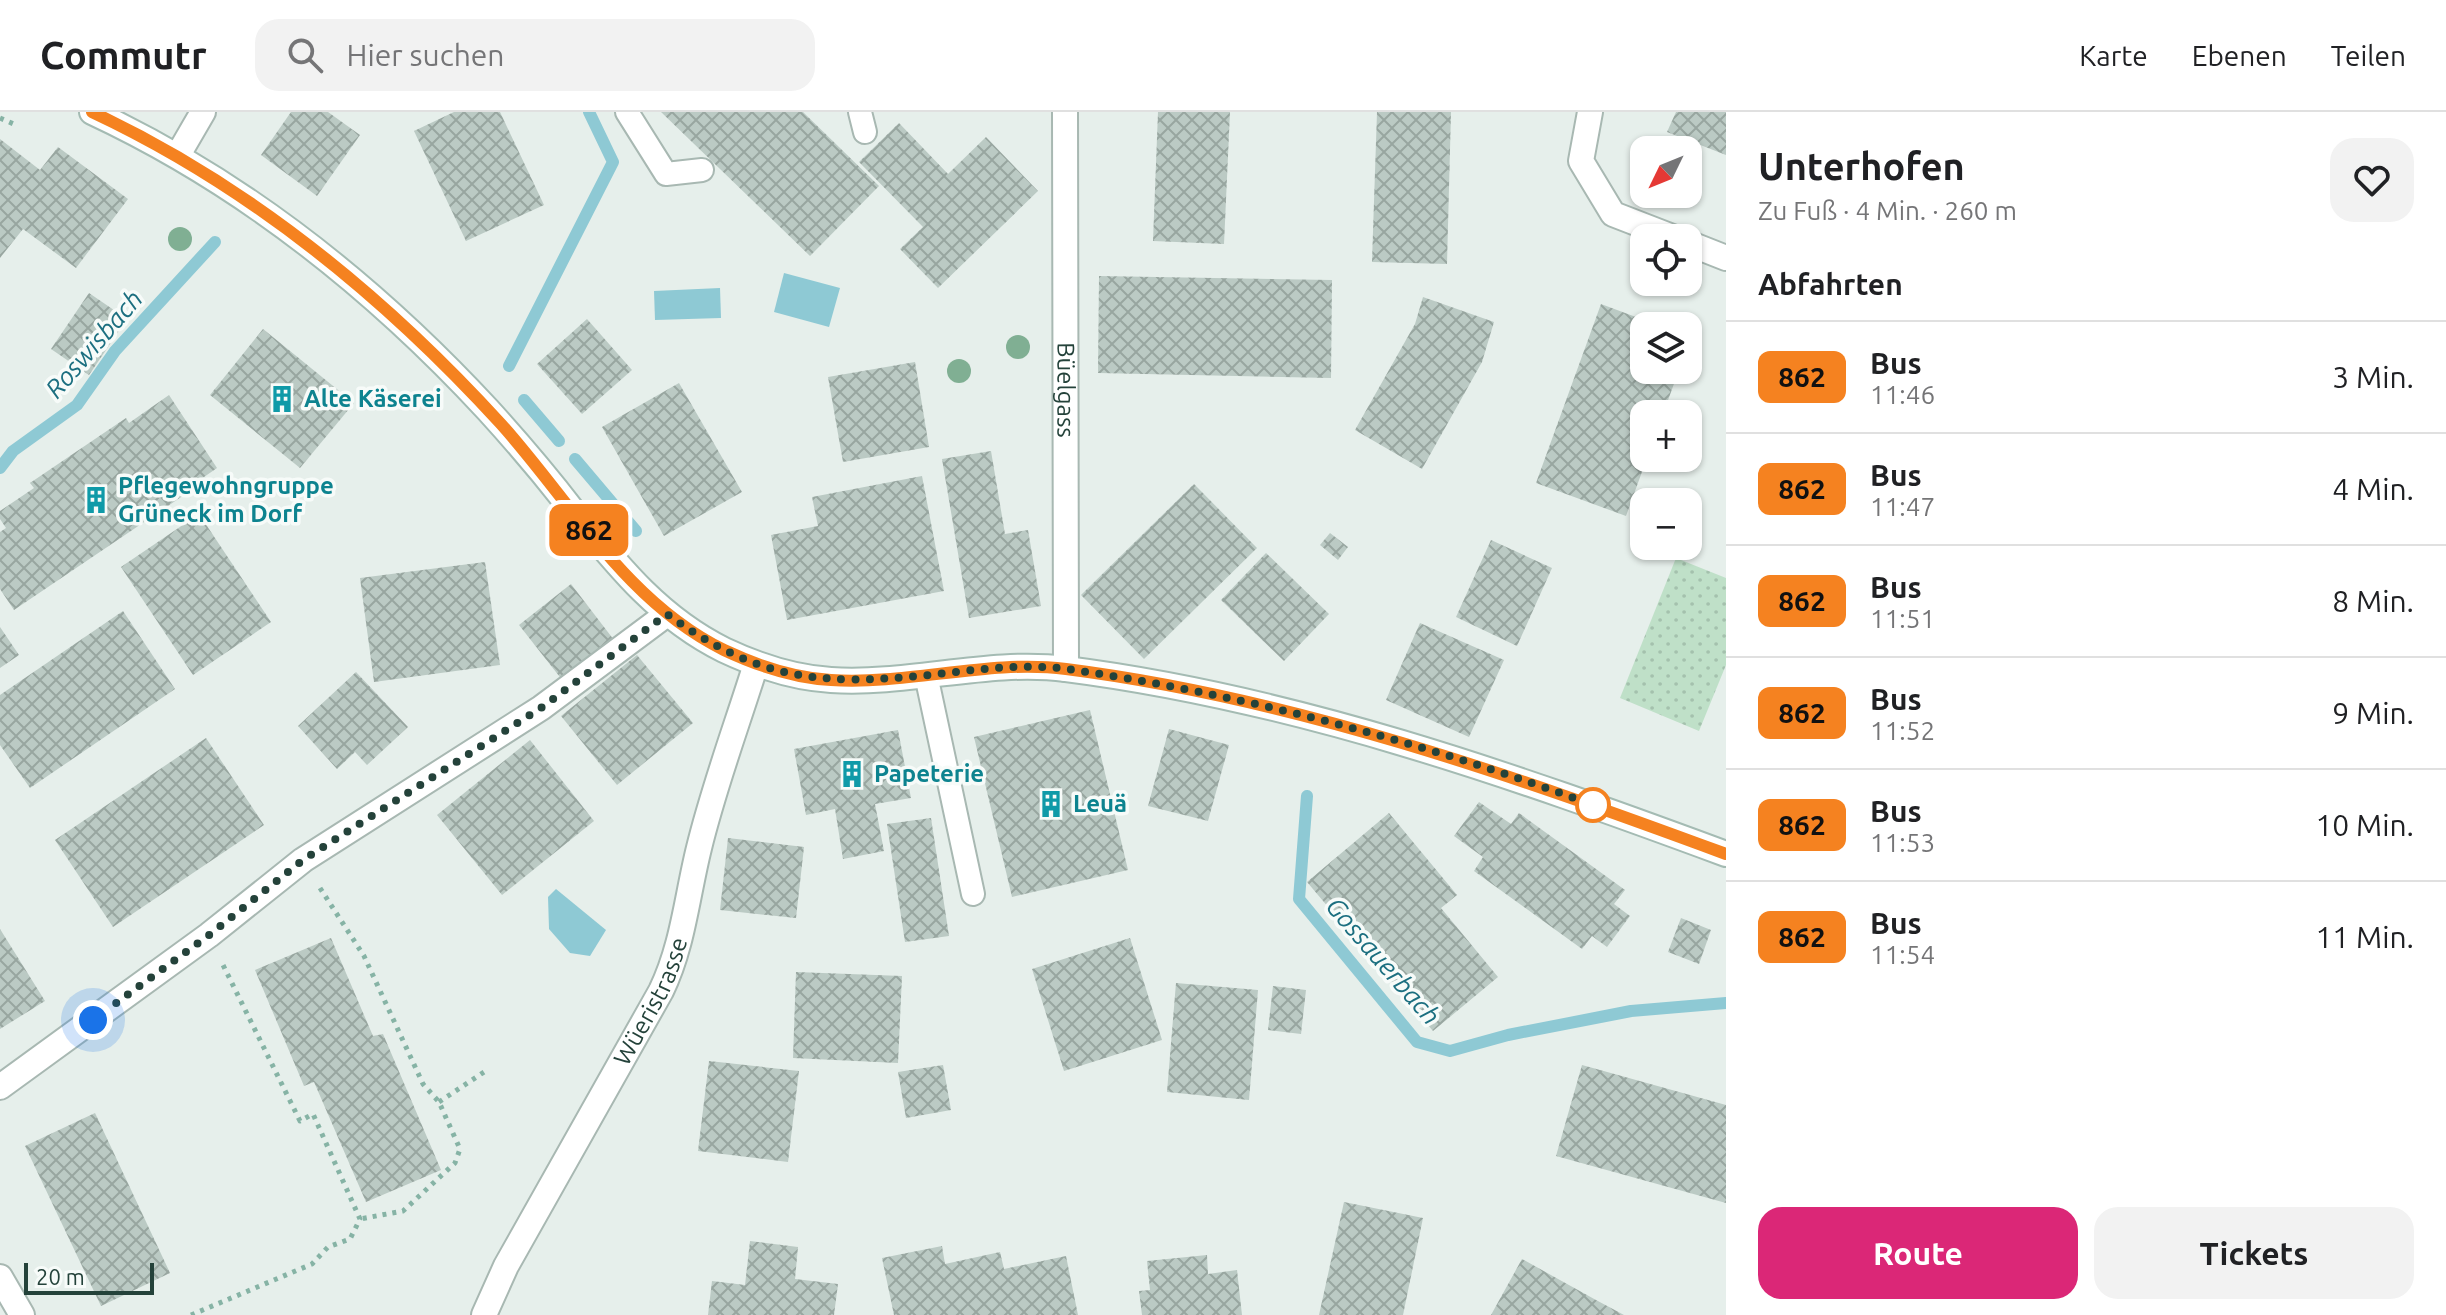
<!DOCTYPE html>
<html lang="de">
<head>
<meta charset="utf-8">
<style>
  :root { --surface:#fff; --page:#f2f2f2; --text:#202124; --muted:#757577; --line:#e0e0e0; --accent:#db2777 }
  body { margin:0; font-family:Ubuntu,sans-serif; background:var(--page); color:var(--text); height:100vh; display:flex; flex-direction:column; font-size:30px; white-space:nowrap }
  * { box-sizing:border-box; margin:0 }
  p { font-size:26px; color:var(--muted) }
  .icon { flex:none; width:44px; height:44px; fill:none; stroke:currentColor; stroke-width:2; stroke-linecap:round; stroke-linejoin:round }
  .map { position:relative; flex:1; overflow:hidden }
  .sheet { display:flex; flex-direction:column; background:var(--surface); width:720px }
  .sheet>* { flex:none }
  .badge { padding:0 16px; border-radius:12px; font-size:28px; line-height:52px }
  .needle { width:52px; rotate:227deg }
  .controls { position:absolute; left:1630px; top:24px; display:grid; gap:16px }
  .controls a { display:grid; place-items:center; width:72px; height:72px; border-radius:16px; background:var(--surface); box-shadow:0 2px 6px #0004; font-size:40px }
  .scale { position:absolute; left:24px; bottom:20px; width:130px; box-sizing:border-box; padding-left:8px; border:4px solid #24423a; border-top:0; font-size:22px; line-height:28px; white-space:nowrap; color:#24423a; -webkit-text-stroke:6px #f7fbf9; paint-order:stroke }
  .you { position:absolute; width:40px; height:40px; margin:-20px; border:6px solid #fff; border-radius:50%; background:#1a73e8; box-shadow:0 0 0 12px #1a73e833 }
  .map>.badge { position:absolute; translate:-50% -50%; box-shadow:0 0 0 4px #fff }
  h2 { padding:0 32px; font-size:30px; line-height:72px }
  .round { display:grid; place-items:center; flex:none; width:84px; height:84px; border-radius:24px; background:var(--page) }
  .head { display:flex; align-items:center; justify-content:space-between; height:136px; padding:0 32px }
  h1 { font-size:38px; font-weight:700; line-height:60px }
  .primary-button { display:flex; gap:16px; margin-top:auto; padding:16px 32px }
  .primary-button a { flex:1; height:92px; border-radius:24px; background:var(--accent); color:#fff; font-size:32px; font-weight:700; line-height:92px; text-align:center }
  .primary-button a+a { background:var(--page); color:var(--text) }
  ul { padding:0; list-style:none }
  li { display:flex; align-items:center; gap:24px; height:112px; padding:0 32px; border-top:2px solid var(--line) }
  li div { flex:1 }
  li b { display:block; font-size:30px }
  li em { font-style:normal }
  li .badge { min-width:88px; font-weight:700; text-align:center }
  header { display:flex; align-items:center; gap:48px; box-sizing:border-box; height:112px; padding:0 40px; background:var(--surface); border-bottom:2px solid var(--line) }
  header strong { font-size:38px }
  nav { display:flex; gap:44px; margin-inline-start:auto; font-size:28px }
  .search { width:560px; height:72px; background:var(--page); display:flex; align-items:center; gap:20px; box-sizing:border-box; padding:0 28px; border-radius:24px; color:var(--muted); font-size:30px }
  main { display:flex; flex:1; min-height:0 }
  .map>svg:first-child { display:block }
  .green { fill:url(#green-dots) }
  .water { fill:#8ec9d4 }
  .lines { fill:none; stroke-linecap:round; stroke-linejoin:round }
  .stream { stroke:#8ec9d4; stroke-width:12 }
  .building { fill:url(#building-cross-hatch) }
  .service-casing { stroke:#a8b8b2; stroke-width:26 }
  .minor-casing { stroke:#a8b8b2; stroke-width:28 }
  .tertiary-casing { stroke:#a8b8b2; stroke-width:28 }
  .secondary-casing { stroke:#a4bbb3; stroke-width:28 }
  .path { stroke:#86b3a5; stroke-width:5; stroke-dasharray:4 6; stroke-linecap:butt }
  .service { stroke:#fff; stroke-width:22 }
  .minor { stroke:#fff; stroke-width:24 }
  .tertiary { stroke:#fff; stroke-width:24 }
  .secondary { stroke:#fff; stroke-width:24 }
  .tree { fill:#80af93 }
  .line-casing { stroke:#fff; stroke-width:18 }
  .line { stroke:#f58220; stroke-width:12 }
  .walk { stroke:#24423a; stroke-width:8; stroke-dasharray:0 14.4 }
  .stop-dot { fill:#fff; stroke:#f58220; stroke-width:4 }
  .labels { text-anchor:middle; stroke-width:7; stroke-linejoin:round; paint-order:stroke }
  .street-label { font-size:24px; fill:#24423a; stroke:#f7fbf9 }
  .culture-label { font-size:24px; font-weight:bold; fill:#0d838f; stroke:#f7fbf9; text-anchor:start }
  .water-label { font-size:26px; font-style:italic; fill:#1c6f80; stroke:#f7fbf9 }
</style>
</head>
<body>
<header>
<strong>Commutr</strong>
<div class="search"><svg class="icon" aria-label="search" viewBox="0 0 24 24"><circle cx="10" cy="10" r="6"/><path d="M15 15l6 6"/></svg>Hier suchen</div>
<nav><a>Karte</a><a>Ebenen</a><a>Teilen</a></nav>
</header>
<main>
<div class="map">
<svg width="1726" height="1203" viewBox="0 0 1726 1203">
  <defs>
    <pattern id="green-dots" width="8" height="8" patternUnits="userSpaceOnUse" patternTransform="scale(2)"><rect width="8" height="8" fill="#bfe0c8"/><path d="M2 2h.1M6 6h.1" fill="none" stroke="#a4c1ad" stroke-width="1.8" stroke-linecap="round"/></pattern>
    <pattern id="building-cross-hatch" width="8" height="8" patternUnits="userSpaceOnUse" patternTransform="scale(2)"><rect width="8" height="8" fill="#bbcac4"/><path d="M0 0l8 8M0 8l8-8" fill="none" stroke="#98a6a0"/></pattern>
  </defs>
  <rect width="100%" height="100%" fill="#e6efeb"/>
  <path class="green" d="M1676,446L1726,466V553L1699,619L1620,586Z"/>
  <g class="water">
    <path d="M784,161L840,176L829,215L774,200Z"/>
    <path d="M720,176L721,206L655,208L654,179Z"/>
    <path d="M556,777L606,818L590,844L570,841L549,817L548,785Z"/>
  </g>
  <g class="lines">
    <g class="stream">
      <path d="M509,254L613,50L589,0"/>
      <path d="M524,288L559,329"/>
      <path d="M575,347L636,419"/>
      <path d="M0,356L13,339L77,293L115,239L215,130"/>
      <path d="M1307,684L1299,787L1417,930L1450,939L1508,923L1631,899L1726,891"/>
    </g>
  </g>
  <g class="building">
    <path d="M291,0H328L360,23L317,84L261,43Z"/>
    <path d="M454,0H500L544,93L466,129L414,19Z"/>
    <path d="M661,0H803L879,74L810,144Z"/>
    <path d="M1158,0H1230L1224,132L1153,129Z"/>
    <path d="M1377,0H1451L1447,152L1372,150Z"/>
    <path d="M1676,0H1726V43L1667,20Z"/>
    <path d="M899,11L948,62L986,25L1038,79L938,176L900,137L923,115L859,50Z"/>
    <path d="M0,27L40,58L58,35L128,87L76,156L23,117L0,146Z"/>
    <path d="M1099,164L1332,168L1331,266L1098,261Z"/>
    <path d="M89,181L127,207L89,263L51,237Z"/>
    <path d="M1423,185L1494,210L1482,250L1422,357L1355,318L1415,212Z"/>
    <path d="M1601,192L1660,214H1644V258H1679L1663,302H1644V346H1647L1626,404L1536,371Z"/>
    <path d="M587,207L632,258L582,302L537,252Z"/>
    <path d="M263,217L354,291L300,356L210,283Z"/>
    <path d="M915,250L929,335L843,350L828,265Z"/>
    <path d="M679,271L742,380L664,424L602,315Z"/>
    <path d="M169,283L217,356L191,374L193,377L14,498L0,477V420L6,416L0,407V399L34,376L30,371L126,306L129,311Z"/>
    <path d="M991,339L1005,422L1028,418L1041,494L969,506L942,347Z"/>
    <path d="M922,364L944,479L787,508L771,423L818,414L812,385Z"/>
    <path d="M1194,372L1257,436L1144,547L1081,483Z"/>
    <path d="M199,402L271,510L193,563L121,455Z"/>
    <path d="M1330,421L1348,435L1338,448L1320,433Z"/>
    <path d="M1491,428L1552,456L1517,534L1456,505Z"/>
    <path d="M1266,441L1329,502L1284,549L1221,488Z"/>
    <path d="M485,450L500,553L374,570L360,466Z"/>
    <path d="M571,472L614,528L563,569L519,513Z"/>
    <path d="M123,499L175,577L30,676L0,633V583Z"/>
    <path d="M1420,511L1504,548L1469,625L1386,588Z"/>
    <path d="M0,515L19,543L0,556Z"/>
    <path d="M637,543L693,611L617,673L561,604Z"/>
    <path d="M356,560L408,615L367,653L355,640L337,657L298,614Z"/>
    <path d="M1090,598L1128,758L1012,785L974,625Z"/>
    <path d="M1169,617L1229,633L1208,709L1148,694Z"/>
    <path d="M898,618L911,686L875,692L884,739L843,747L835,697L806,703L794,637Z"/>
    <path d="M206,626L264,713L113,815L55,728Z"/>
    <path d="M530,628L594,709L502,783L437,703Z"/>
    <path d="M1479,690L1511,712L1519,701L1625,778L1614,792L1630,804L1607,835L1592,824L1582,837L1474,759L1483,745L1454,724Z"/>
    <path d="M1389,701L1457,783L1441,796L1498,865L1433,919L1307,770Z"/>
    <path d="M931,706L949,824L905,830L887,712Z"/>
    <path d="M728,726L804,735L796,806L720,798Z"/>
    <path d="M1681,806L1711,818L1699,852L1668,840Z"/>
    <path d="M0,817L45,889L0,917Z"/>
    <path d="M331,826L373,924L383,922L441,1058L366,1090L314,970L304,974L255,858Z"/>
    <path d="M1130,826L1162,928L1064,959L1032,857Z"/>
    <path d="M796,860L902,864L898,951L793,946Z"/>
    <path d="M1176,871L1258,878L1249,988L1167,980Z"/>
    <path d="M1273,874L1306,878L1301,922L1268,918Z"/>
    <path d="M709,949L799,959L788,1050L698,1039Z"/>
    <path d="M943,953L951,998L906,1006L898,960Z"/>
    <path d="M1582,953L1726,993V1091L1556,1044Z"/>
    <path d="M95,1001L170,1161L101,1194L25,1034Z"/>
    <path d="M1344,1090L1423,1106L1403,1203H1319Z"/>
    <path d="M750,1129L798,1135L795,1167L838,1172L834,1203H708L712,1169L745,1173Z"/>
    <path d="M942,1134L945,1152L1000,1140L1004,1157L1066,1144L1078,1203H894L882,1146Z"/>
    <path d="M1207,1143L1208,1162L1237,1158L1242,1203H1142L1139,1179L1150,1178L1147,1149Z"/>
    <path d="M1522,1147L1596,1188L1624,1203H1491Z"/>
  </g>
  <g class="lines">
    <g class="service-casing">
      <g id="service">
        <path d="M627,0L666,62L702,58"/>
        <path d="M860,0L865,20"/>
        <path d="M926,563L973,782"/>
      </g>
    </g>
    <g class="minor-casing">
      <g id="minor">
        <path id="s1" d="M1065,0L1066,557"/>
        <path d="M1590,0L1581,49L1613,102L1675,126"/>
        <path d="M178,43L203,0"/>
        <path d="M1688,131L1726,146"/>
        <path d="M0,975L209,823L303,748L541,596L667,502"/>
        <path d="M0,1165L22,1203"/>
      </g>
    </g>
    <g class="tertiary-casing">
      <g id="tertiary">
        <path id="s2" d="M484,1203L506,1154L661,879C683,834 687,784 699,736C714,674 737,613 756,552"/>
      </g>
    </g>
    <g class="secondary-casing">
      <path id="secondary" d="M92,0C244,71 374,175 488,298C518,331 546,364 573,399C617,453 659,506 724,538C758,554 794,566 831,568C910,573 988,547 1066,557C1294,586 1512,663 1726,742"/>
    </g>
    <g class="path">
      <path d="M0,6L16,13"/>
      <path d="M320,776L364,844L423,972L439,990L460,1037L455,1051L403,1099L360,1107"/>
      <path d="M439,990L484,960"/>
      <path d="M191,1203L312,1152L328,1135L350,1127L360,1107L313,1002L300,1009L223,853"/>
    </g>
    <use href="#service" class="service"/>
    <use href="#minor" class="minor"/>
    <use href="#tertiary" class="tertiary"/>
    <use href="#secondary" class="secondary"/>
  </g>
  <g class="tree">
    <circle cx="180" cy="127" r="12"/>
    <circle cx="1018" cy="235" r="12"/>
    <circle cx="959" cy="259" r="12"/>
  </g>
  <g class="lines">
    <g class="line-casing">
      <path id="line" d="M92,0C250,74 384,184 501,312C571,390 626,490 724,538C758,554 794,566 831,568C910,573 988,547 1066,557C1294,586 1512,663 1726,742"/>
    </g>
    <use href="#line" class="line"/>
    <path class="walk" d="M93,908L209,823L303,748L541,596L667,502C757,568 820,574 929,563C974,558 1021,551 1067,557C1243,582 1427,631 1593,693"/>
  </g>
  <defs>
    <g id="building-bare" transform="scale(2.16)"><path d="M-4-6H4V6H1V3H-1V6H-4ZM-2.5-4.3h1.7v1.8h-1.7ZM.8-4.3h1.7v1.8H.8ZM-2.5-1h1.7V.8h-1.7ZM.8-1h1.7V.8H.8Z" fill="#0f9aa8" stroke="#f7fbf9" stroke-width="2.5" paint-order="stroke"/></g>
  </defs>
  <g fill-rule="evenodd">
    <use href="#building-bare" x="282" y="287"/>
    <use href="#building-bare" x="96" y="388"/>
    <use href="#building-bare" x="852" y="662"/>
    <use href="#building-bare" x="1051" y="692"/>
  </g>
  <circle class="stop-dot" cx="1593" cy="693" r="16"/>
  <g class="labels">
    <g class="street-label">
      <text dy="8" stroke="none"><textPath href="#s1" startOffset="278">Büelgass</textPath></text>
      <text dy="8" stroke="none"><textPath href="#s2" startOffset="356">Wüeristrasse</textPath></text>
    </g>
    <g class="culture-label">
      <text x="304" y="295">Alte Käserei</text>
      <text x="118" y="382">Pflegewohngruppe<tspan x="118" dy="28">Grüneck im Dorf</tspan></text>
      <text x="874" y="670">Papeterie</text>
      <text x="1073" y="700">Leuä</text>
    </g>
    <g class="water-label">
      <text transform="translate(94 232) rotate(-49)" y="9">Roswisbach</text>
      <text transform="translate(1383 849) rotate(49)" y="9">Gossauerbach</text>
    </g>
  </g>
</svg>
<div class="controls">
<a><svg class="needle" viewBox="-14 -14 28 28"><path d="M0-13l5 13h-10z" fill="#e53935"/><path d="M0 13l5-13h-10z" fill="#757577"/></svg></a>
<a><svg class="icon" aria-label="locate" viewBox="0 0 24 24"><circle cx="12" cy="12" r="6"/><path d="M12 2v4M12 18v4M2 12h4M18 12h4"/></svg></a>
<a><svg class="icon" aria-label="layers" viewBox="0 0 24 24"><path d="M12 4l9 5-9 5-9-5zM3 14l9 5 9-5"/></svg></a>
<a>+</a>
<a>−</a>
</div>
<div class="scale">20 m</div>
<div class="you" style="left:93px;top:908px"></div>
<b class="badge" style="left:589px;top:418px;background:#f58220;color:#111">862</b>
</div>
<section class="sheet">
<div class="head"><div><h1>Unterhofen</h1><p>Zu Fuß · 4 Min. · 260 m</p></div><a class="round"><svg class="icon" aria-label="heart" viewBox="0 0 24 24"><path d="M12 20l-8-8c-3-5 5-10 8-4 3-6 11-1 8 4z"/></svg></a></div>
<h2>Abfahrten</h2>
<ul>
<li><span class="badge" style="background:#f58220;color:#111">862</span><div><b>Bus</b><p>11:46</p></div><em>3 Min.</em></li>
<li><span class="badge" style="background:#f58220;color:#111">862</span><div><b>Bus</b><p>11:47</p></div><em>4 Min.</em></li>
<li><span class="badge" style="background:#f58220;color:#111">862</span><div><b>Bus</b><p>11:51</p></div><em>8 Min.</em></li>
<li><span class="badge" style="background:#f58220;color:#111">862</span><div><b>Bus</b><p>11:52</p></div><em>9 Min.</em></li>
<li><span class="badge" style="background:#f58220;color:#111">862</span><div><b>Bus</b><p>11:53</p></div><em>10 Min.</em></li>
<li><span class="badge" style="background:#f58220;color:#111">862</span><div><b>Bus</b><p>11:54</p></div><em>11 Min.</em></li>
</ul>
<div class="primary-button"><a>Route</a><a>Tickets</a></div>
</section>
</main>
</body>
</html>
